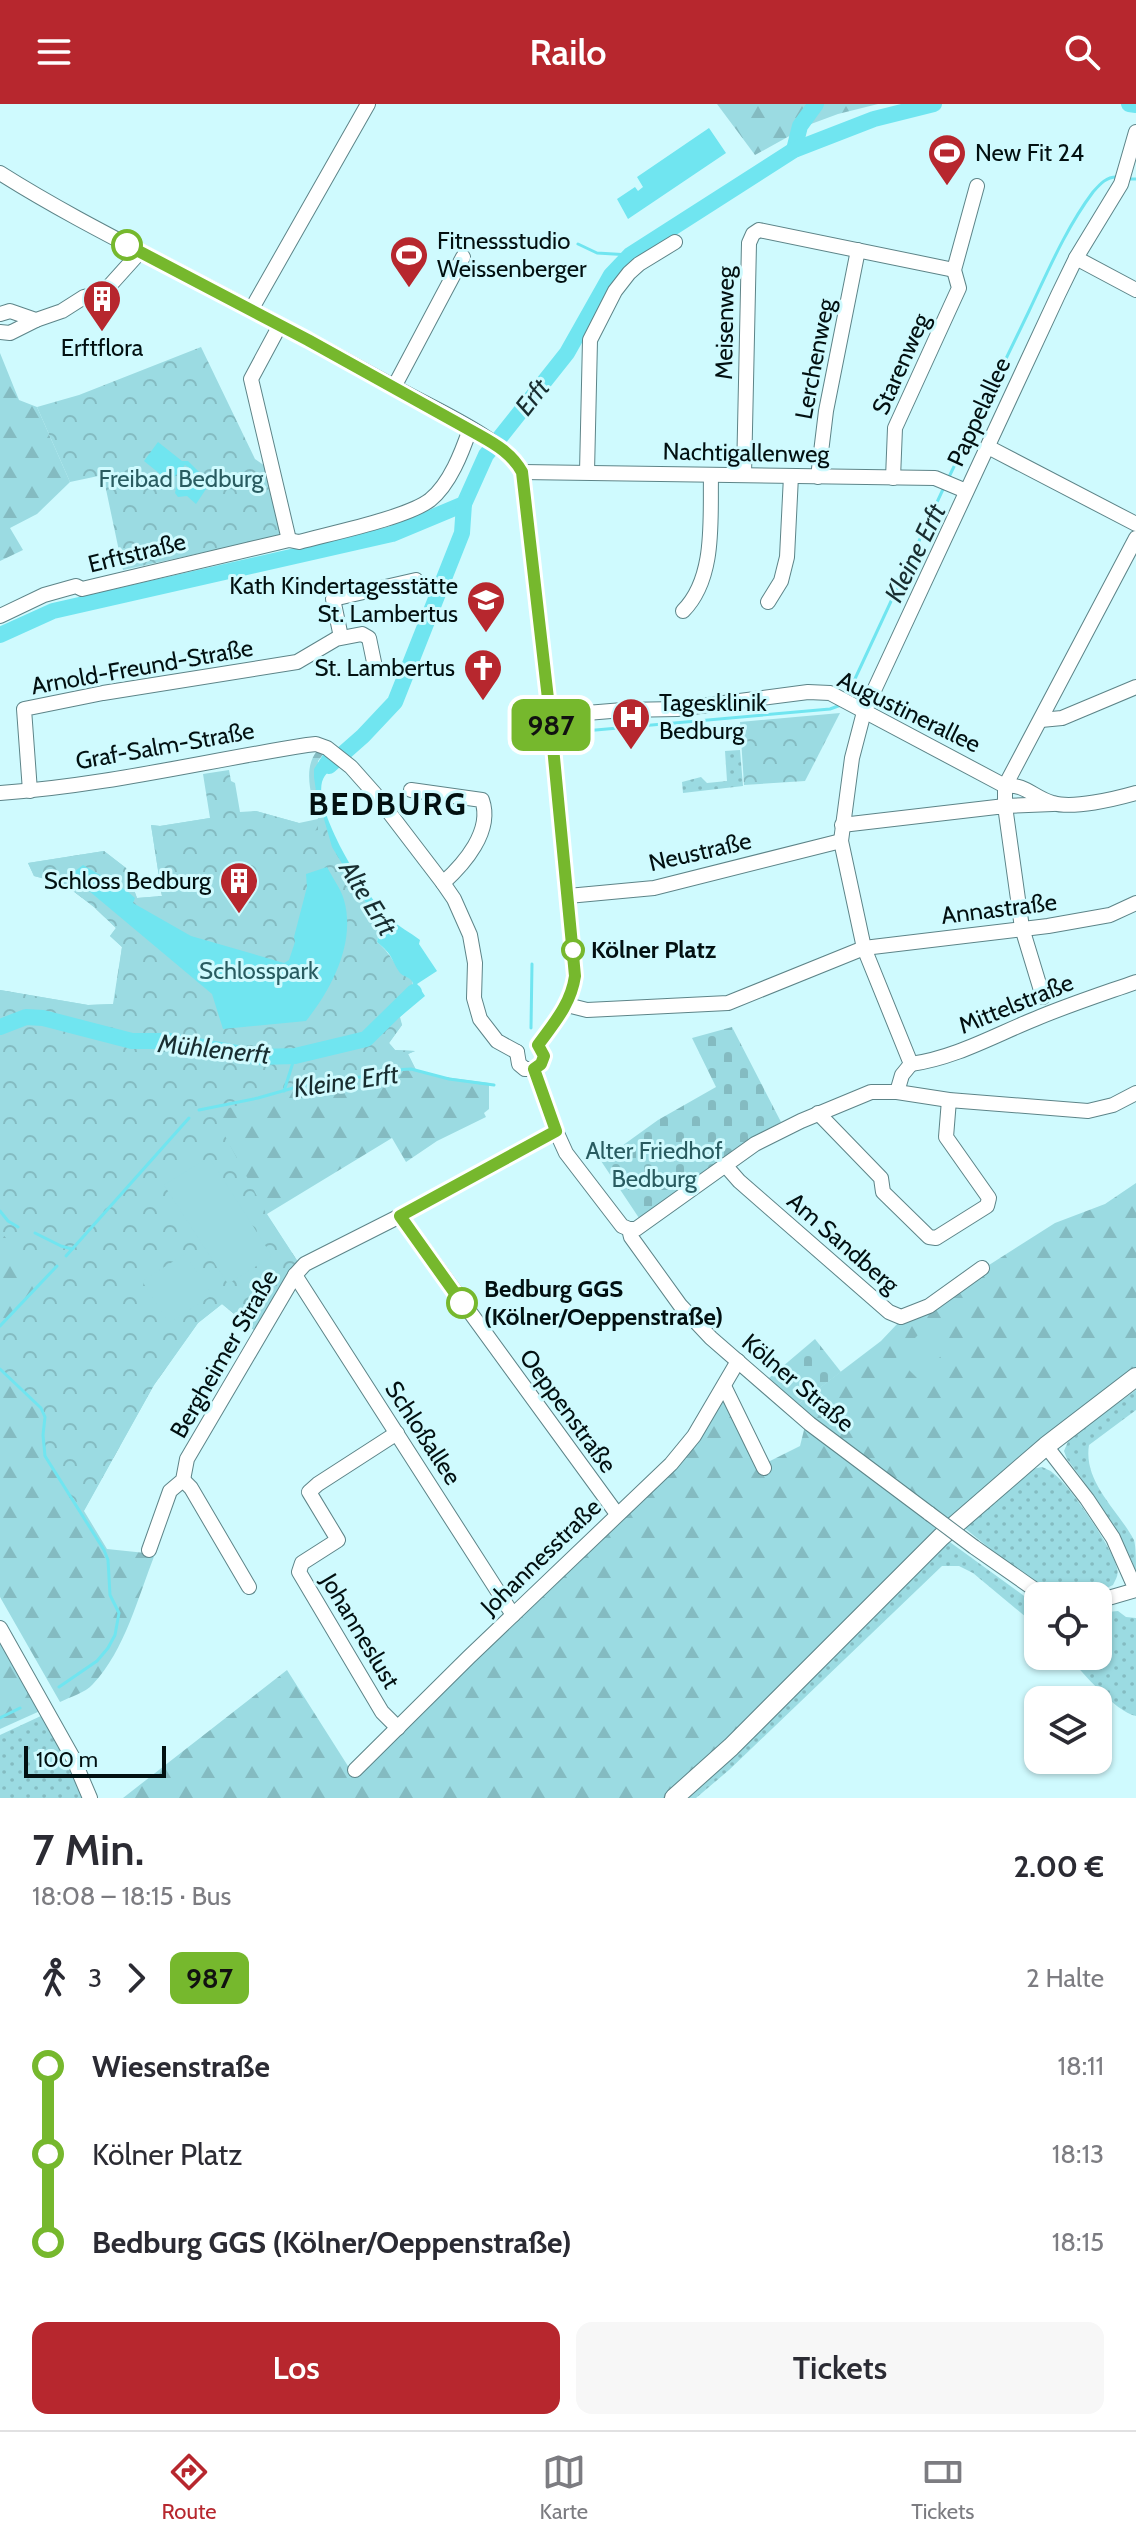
<!DOCTYPE html>
<html lang="de">
<head>
<meta charset="utf-8">
<style>
  :root { --surface:#fff; --page:#f7f7f7; --text:#2b2b33; --muted:#7c7c81; --line:#e1e1e2; --accent:#b7272e }
  body { margin:0; font-family:Cabin,sans-serif; background:var(--page); color:var(--text); height:100vh; display:flex; flex-direction:column; font-size:30px; white-space:nowrap }
  * { box-sizing:border-box; margin:0 }
  p { font-size:26px; color:var(--muted) }
  .icon { flex:none; width:44px; height:44px; fill:none; stroke:currentColor; stroke-width:2; stroke-linecap:round; stroke-linejoin:round }
  .map { position:relative; height:1694px; overflow:hidden }
  .side { display:flex; flex-direction:column; background:var(--surface); flex:1 }
  .side>* { flex:none }
  .badge { padding:0 16px; border-radius:12px; font-size:28px; line-height:52px }
  .buttons { position:absolute; left:1024px; top:1478px; display:grid; gap:16px }
  .buttons a { display:grid; place-items:center; width:88px; height:88px; border-radius:16px; background:var(--surface); box-shadow:0 2px 6px #0004; font-size:40px }
  .scale { position:absolute; left:24px; bottom:20px; width:142px; box-sizing:border-box; padding-left:8px; border:4px solid #021011; border-top:0; font-size:22px; line-height:28px; white-space:nowrap; color:#021011; -webkit-text-stroke:6px #cffafe; paint-order:stroke }
  .map>.badge { position:absolute; translate:-50% -50%; box-shadow:0 0 0 4px #fff }
  .legs { display:flex; align-items:center; gap:12px; height:88px; padding:0 32px; font-size:26px }
  .legs p { margin-inline-start:auto }
  .summary { display:flex; align-items:center; justify-content:space-between; height:136px; padding:0 32px }
  h1 { font-size:44px; font-weight:600; line-height:60px }
  .button { display:flex; gap:16px; margin-top:auto; padding:16px 32px }
  .button a { flex:1; height:92px; border-radius:16px; background:var(--accent); color:#fff; font-size:32px; font-weight:600; line-height:92px; text-align:center }
  .button a+a { background:var(--page); color:var(--text) }
  ul { padding:0 32px; list-style:none }
  li { display:flex; align-items:center; gap:28px; height:88px; font-size:30px }
  li i { display:grid; place-items:center; width:12px; height:100%; margin:0 10px; background:currentColor }
  li i::after { content:''; width:20px; height:20px; margin:-10px; border:6px solid; border-radius:50%; background:var(--surface) }
  li p { margin-inline-start:auto }
  li:first-child i { background:linear-gradient(#0000 50%,currentColor 0) }
  li:last-child i { background:linear-gradient(currentColor 50%,#0000 0) }
  header { display:flex; justify-content:space-between; align-items:center; height:104px; padding:0 32px; background:var(--accent); color:#fff; font-size:36px; font-weight:600 }
  .dock { display:flex; justify-content:space-around; align-items:center; height:112px; border-top:2px solid var(--line); background:var(--surface); font-size:22px; color:var(--muted) }
  .dock a { display:grid; justify-items:center; gap:4px }
  .dock .active { color:var(--accent) }
  .map>svg:first-child { display:block }
  .grass { fill:url(#grass-dots) }
  .forest { fill:url(#forest-firs) }
  .cemetery { fill:url(#cemetery-stones) }
  .park { fill:url(#park-crowns) }
  .pitch { fill:#9bdbe2 }
  .water { fill:#70e5f0 }
  .lines { fill:none; stroke-linecap:round; stroke-linejoin:round }
  .stream { stroke:#70e5f0; stroke-width:3 }
  .river { stroke:#70e5f0; stroke-width:16 }
  .minor-casing { stroke:#5d8488; stroke-width:16 }
  .major-casing { stroke:#5d8488; stroke-width:20 }
  .minor { stroke:#fff; stroke-width:14 }
  .major { stroke:#fff; stroke-width:18 }
  .minor-bridge-casing { stroke:#5d8488; stroke-width:16; stroke-linecap:butt }
  .minor-bridge { stroke:#fff; stroke-width:14 }
  .line-1-casing { stroke:#fff; stroke-width:18 }
  .line-1 { stroke:#76b82d; stroke-width:12 }
  .stop-1-dot { fill:#fff; stroke:#76b82d; stroke-width:4 }
  .labels { text-anchor:middle; stroke-width:6; stroke-linejoin:round; paint-order:stroke }
  .poi-label { font-size:24px; fill:#021011; stroke:#cffafe; text-anchor:start }
  .street-label { font-size:24px; fill:#021011; stroke:#cffafe }
  .park-label { font-size:24px; fill:#295c61; stroke:#cffafe }
  .stop-label { font-size:24px; font-weight:bold; fill:#021011; stroke:#cffafe; text-anchor:start }
  .water-label { font-size:26px; font-style:italic; fill:#182d30; stroke:#cffafe }
  .district-label { font-size:32px; font-weight:bold; letter-spacing:2px; fill:#021011; stroke:#cffafe }
</style>
</head>
<body>
<header><svg class="icon" aria-label="menu" viewBox="0 0 24 24"><path d="M4 6h16M4 12h16M4 18h16"/></svg>Railo<svg class="icon" aria-label="search" viewBox="0 0 24 24"><circle cx="10" cy="10" r="6"/><path d="M15 15l6 6"/></svg></header>
<div class="map">
<svg width="1136" height="1694" viewBox="0 0 1136 1694">
  <defs>
    <pattern id="grass-dots" width="8" height="8" patternUnits="userSpaceOnUse" patternTransform="scale(2)"><rect width="8" height="8" fill="#9bdbe2"/><path d="M2 2h.1M6 6h.1" fill="none" stroke="#84bbc1" stroke-width="1.8" stroke-linecap="round"/></pattern>
    <pattern id="forest-firs" width="22" height="20" patternUnits="userSpaceOnUse" patternTransform="scale(2)"><rect width="22" height="20" fill="#9bdbe2"/><path d="M5 1l3.5 6h-7zM16 11l3.5 6h-7z" fill="#84bbc1"/></pattern>
    <pattern id="cemetery-stones" width="16" height="16" patternUnits="userSpaceOnUse" patternTransform="scale(2)"><rect width="16" height="16" fill="#9bdbe2"/><path d="M2 7V4a2 2 0 0 1 4 0v3zM10 15v-3a2 2 0 0 1 4 0v3z" fill="#84bbc1"/></pattern>
    <pattern id="park-crowns" width="20" height="18" patternUnits="userSpaceOnUse" patternTransform="scale(2)"><rect width="20" height="18" fill="#9bdbe2"/><path d="M2 6a3 3 0 1 1 6 0M12 15a3 3 0 1 1 6 0" fill="none" stroke="#84bbc1"/></pattern>
  </defs>
  <rect width="100%" height="100%" fill="#cffafe"/>
  <g class="grass">
    <path d="M740,646L743,682L683,689L682,678L701,673L707,679L727,677L725,647Z"/>
    <path d="M1136,1286V1306L1089,1341C1083,1378 1118,1406 1134,1436C1136,1443 1136,1458 1136,1467C1119,1425 1094,1391 1067,1355L1064,1347L1069,1335Z"/>
    <path d="M1042,1363C1046,1365 1050,1366 1053,1369C1069,1380 1113,1445 1117,1464C1119,1471 1116,1475 1113,1481C1097,1489 1081,1495 1063,1491C1036,1487 987,1441 963,1423L1032,1365Z"/>
    <path d="M947,1436L1038,1502V1523L973,1469L959,1462H942L729,1666L696,1694H682Z"/>
    <path d="M1118,1507L1126,1513L1136,1514V1612C1114,1607 1084,1569 1067,1552H1098V1509Z"/>
    <path d="M43,1611L67,1654L84,1694H0V1631Z"/>
  </g>
  <g class="forest">
    <path d="M717,0H878L838,10L811,20L755,51Z"/>
    <path d="M0,249L19,296L37,303L70,378L37,410L10,424L23,446L0,457Z"/>
    <path d="M317,647L324,649L318,657L316,687L400,913L402,921L389,939L395,946L415,947L408,950L416,966L437,972L489,979V1005L484,1009L486,1013L437,1037L406,1058L392,1034L267,1110L298,1158L285,1174L254,1226L222,1200L198,1219L154,1281L84,1407L107,1445L155,1450C138,1493 125,1546 93,1580C85,1589 70,1593 60,1598L0,1493V886L88,901L113,900L122,843L110,832L116,824L94,803L64,780L34,772L28,759L104,747L126,764L137,794L162,792L151,721L160,722L210,714L235,679L222,714L256,707L299,719L318,715C312,695 302,665 317,647Z"/>
    <path d="M1136,1079V1263L1043,1334L666,1694H123L287,1566L353,1670L522,1511L722,1296L766,1359L800,1342L808,1310L797,1301L881,1237L898,1219L1055,1119L1105,1100Z"/>
    <path d="M0,1537L40,1607L0,1625Z"/>
  </g>
  <g class="cemetery">
    <path d="M732,923L781,1018L745,1038L639,1114L601,1057L658,1016L716,983L692,934Z"/>
    <path d="M815,1235L841,1268L797,1301L769,1274Z"/>
  </g>
  <g class="park">
    <path d="M201,243L255,355L265,362L284,431L123,466L103,371L70,378L37,303L79,291Z"/>
    <path d="M840,609L805,677L744,681L740,618Z"/>
    <path d="M229,666L231,677L235,679L240,708L256,707L299,719L301,729L318,726V715L325,718L332,743L380,822L377,838C394,852 395,866 412,876C416,890 404,897 397,908L402,921L389,939L395,946L415,947L408,950L416,966H395L350,975L314,978L213,1009L267,1111L298,1158L285,1174L254,1226L222,1200L198,1219L154,1281L83,1408L45,1352L43,1331L45,1313L41,1305L0,1265V1222L43,1177L0,1127V886L88,901L114,900L122,843L110,832L116,824L94,803L64,780L34,772L28,759L104,747L126,764L137,794L162,792L151,721L160,722L210,714L203,670Z"/>
  </g>
  <g class="pitch">
    <path d="M209,1053L272,1152L228,1180L164,1081Z"/>
    <path d="M185,1150L212,1191L169,1219L142,1177Z"/>
    <path d="M929,1220L951,1242L918,1275L896,1253Z"/>
  </g>
  <g class="water">
    <path d="M709,24L726,49L628,115L617,95L635,83L638,87L643,83L637,73Z"/>
    <path d="M158,338L182,357H188L210,379L196,400L187,392L178,393L175,389L176,384L191,365L185,361L170,378L144,357Z"/>
    <path d="M324,649L338,660C331,665 325,669 322,678C314,709 367,793 389,814C399,823 410,828 420,836L419,840L437,867L417,880L425,892L400,913L397,909C402,901 420,886 411,876C408,873 403,872 400,869C390,854 394,852 377,838L380,822L332,743L316,687L314,673V665Z"/>
    <path d="M83,761L127,787L135,794L133,799L191,832L284,859L289,856L295,838L294,833L307,783L306,770L327,763C332,773 341,785 344,796C356,838 332,885 306,917L223,925L212,890L70,771Z"/>
  </g>
  <g class="lines">
    <g class="stream">
      <path d="M1126,75H1136"/>
      <path d="M578,140L597,149L630,151"/>
      <path d="M948,375C975,319 1002,263 1029,207C1048,167 1066,124 1093,88C1100,80 1107,72 1118,73"/>
      <path d="M847,592L945,381"/>
      <path d="M562,629L830,605L841,601"/>
      <path d="M531,924L532,860"/>
      <path d="M284,987L295,952"/>
      <path d="M199,1006L258,994L314,978L350,975L395,966L411,965L449,975L494,981"/>
      <path d="M0,1107L8,1117L18,1123"/>
      <path d="M35,1129L61,1142L72,1145"/>
      <path d="M66,1152L189,1014"/>
      <path d="M0,1222L57,1162"/>
      <path d="M0,1265L41,1304L45,1313L43,1331L45,1352L104,1446L108,1456L110,1491L119,1509L115,1531L108,1544L97,1557L59,1583"/>
      <path d="M0,1614L20,1604"/>
    </g>
    <g class="river">
      <path d="M1129,0L1136,1"/>
      <path d="M794,46L800,22L816,0"/>
      <path d="M0,531L53,507L392,430L464,400L486,351L567,249L611,171L630,151L794,46L874,15L934,0"/>
      <path d="M329,662L363,632L395,598L462,429L464,400"/>
      <path d="M0,923L26,913L43,914L132,937H170L259,953L295,952L366,935L414,888"/>
    </g>
    <g class="minor-casing">
      <g id="minor">
        <path d="M0,69C60,107 124,139 187,172C259,209 331,248 402,287C436,306 504,335 522,368L550,612L575,872C571,900 554,919 538,941"/>
        <path d="M1076,154L1136,186"/>
        <path d="M251,206L368,0"/>
        <path d="M0,210L10,207L36,216L62,207L84,193L104,188L140,148"/>
        <path d="M280,221L251,275L289,436"/>
        <path d="M0,228L10,229L36,216"/>
        <path d="M394,283L463,153"/>
        <path d="M988,343L1136,420"/>
        <path d="M522,368L935,374L966,387"/>
        <path d="M587,368L590,236L615,187L629,169L639,160L675,138"/>
        <path d="M744,371L749,139L753,130L759,126L954,166"/>
        <path d="M818,373L826,307L858,146"/>
        <path d="M893,374L895,324L959,184L954,166L977,82"/>
        <path d="M768,498L781,477L787,453L791,372"/>
        <path d="M683,507C716,474 710,415 711,372"/>
        <path d="M0,512L44,491L76,482L82,485L289,436L299,438C332,429 406,414 430,396C450,380 462,348 470,325"/>
        <path d="M341,533L333,495L416,476"/>
        <path d="M550,612L623,606L677,605L808,588L830,589L1005,682C1025,679 1035,695 1053,699C1073,705 1115,695 1136,689"/>
        <path d="M1041,616L1062,614L1136,583"/>
        <path d="M411,686L482,696C493,727 464,760 443,779"/>
        <path d="M30,687L24,605L103,589L297,558L336,535L362,530L369,534L375,563"/>
        <path d="M0,689C103,682 205,657 307,641L316,640L327,644L351,663L375,690L443,779L454,795L470,831L475,859L474,894L480,915L497,937L517,948"/>
        <path d="M1053,700L1005,702V682L1136,434"/>
        <path d="M842,721L1005,702L1022,824L1043,893"/>
        <path d="M568,792L654,784L841,737"/>
        <path d="M567,901L587,906L728,899L864,844L1048,822L1110,811L1136,799"/>
        <path d="M517,948L519,960L525,965H534"/>
        <path d="M911,960C955,954 995,931 1035,915C1068,901 1102,890 1136,878"/>
        <path d="M534,965L556,1027L566,1049L622,1122L629,1125L631,1133L680,1201L711,1234L810,1320L930,1410"/>
        <path d="M534,965L541,960L544,952L538,941"/>
        <path d="M897,988L902,971L911,960L864,844L841,737L852,654L864,608L1058,191L1076,154L1121,80L1136,28"/>
        <path d="M818,1009L881,1074L883,1088L929,1133L936,1134L987,1102L989,1094L946,1033L949,996"/>
        <path d="M725,1061L739,1077L889,1208L901,1213L929,1202L982,1164"/>
        <path d="M400,1112L617,1410"/>
        <path d="M629,1125H636L755,1040L801,1017L871,988H897L949,996L1088,1007L1113,1001L1136,989"/>
        <path d="M295,1171L513,1511"/>
        <path d="M724,1282L764,1364"/>
        <path d="M397,1329L318,1380L309,1388L338,1436L302,1459L299,1468L382,1608L398,1624"/>
        <path d="M1046,1342L1087,1395L1113,1434L1136,1486"/>
        <path d="M183,1376L191,1384L249,1483"/>
        <path d="M974,1443L1044,1492"/>
        <path d="M149,1446L170,1387L183,1376L187,1355L295,1171L305,1160L400,1112L556,1027"/>
        <path d="M1098,1497L1136,1486"/>
        <path d="M0,1524L73,1654L90,1694"/>
        <path d="M355,1666L469,1553L671,1360L694,1332L738,1257"/>
      </g>
    </g>
    <g class="major-casing">
      <path id="major" d="M674,1694L731,1643L941,1433L1046,1342L1136,1273"/>
    </g>
    <use href="#minor" class="minor"/>
    <use href="#major" class="major"/>
    <g class="minor-bridge-casing">
      <path id="minor-bridge" d="M930,1410L974,1443"/>
    </g>
    <use href="#minor-bridge" class="minor-bridge"/>
  </g>
  <g class="lines">
    <g class="line-1-casing">
      <path id="line-1" d="M127,141L308,236L479,331C497,341 512,350 522,368L550,612L575,872C571,900 554,919 538,941L544,952L541,960L534,965L556,1027L400,1112L462,1199"/>
    </g>
    <use href="#line-1" class="line-1"/>
  </g>
  <defs>
    <g id="stadium-pin" transform="scale(2)"><path d="M0 17L-7.5 6A9.5 9.5 0 1 1 7.5 6Z" fill="#b7272e" stroke="#cffafe"/><path d="M0-5a6.5 5 0 1 0 0 10a6.5 5 0 1 0 0-10ZM-3.5-1.8h7v3.6h-7Z" fill="#fff"/></g>
    <g id="building-pin" transform="scale(2)"><path d="M0 17L-7.5 6A9.5 9.5 0 1 1 7.5 6Z" fill="#b7272e" stroke="#cffafe"/><path d="M-4-6H4V6H1V3H-1V6H-4ZM-2.5-4.3h1.7v1.8h-1.7ZM.8-4.3h1.7v1.8H.8ZM-2.5-1h1.7V.8h-1.7ZM.8-1h1.7V.8H.8Z" fill="#fff"/></g>
    <g id="school-pin" transform="scale(2)"><path d="M0 17L-7.5 6A9.5 9.5 0 1 1 7.5 6Z" fill="#b7272e" stroke="#cffafe"/><path d="M0-5L7-2L0 1L-7-2ZM-4 1L0 2.5L4 1V4Q0 6-4 4Z" fill="#fff"/></g>
    <g id="church-pin" transform="scale(2)"><path d="M0 17L-7.5 6A9.5 9.5 0 1 1 7.5 6Z" fill="#b7272e" stroke="#cffafe"/><path d="M-1.2-6h2.4v3.5h3.3v2.4h-3.3V6h-2.4V-.1h-3.3v-2.4h3.3Z" fill="#fff"/></g>
    <g id="hospital-pin" transform="scale(2)"><path d="M0 17L-7.5 6A9.5 9.5 0 1 1 7.5 6Z" fill="#b7272e" stroke="#cffafe"/><path d="M-5-5h3v3.5h4V-5h3V5h-3V1.5h-4V5h-3Z" fill="#fff"/></g>
  </defs>
  <g fill-rule="evenodd">
    <use href="#stadium-pin" x="947" y="49"/>
    <use href="#stadium-pin" x="409" y="151"/>
    <use href="#building-pin" x="102" y="195"/>
    <use href="#school-pin" x="486" y="496"/>
    <use href="#church-pin" x="483" y="564"/>
    <use href="#hospital-pin" x="631" y="613"/>
    <use href="#building-pin" x="239" y="777"/>
  </g>
  <g class="stop-1-dot">
    <circle cx="127" cy="141" r="14"/>
    <circle cx="573" cy="846" r="10"/>
    <circle cx="462" cy="1199" r="14"/>
  </g>
  <g class="labels">
    <g class="poi-label">
      <text x="975" y="57">New Fit 24</text>
      <text x="437" y="145">Fitnessstudio<tspan x="437" dy="28">Weissenberger</tspan></text>
      <text x="102" y="252" text-anchor="middle">Erftflora</text>
      <text x="458" y="490" text-anchor="end">Kath Kindertagesstätte<tspan x="458" dy="28">St. Lambertus</tspan></text>
      <text x="455" y="572" text-anchor="end">St. Lambertus</text>
      <text x="659" y="607">Tagesklinik<tspan x="659" dy="28">Bedburg</tspan></text>
      <text x="211" y="785" text-anchor="end">Schloss Bedburg</text>
    </g>
    <g class="street-label">
      <text transform="translate(725 219) rotate(-89)" y="8">Meisenweg</text>
      <text transform="translate(815 255) rotate(-79)" y="8">Lerchenweg</text>
      <text transform="translate(901 260) rotate(-66)" y="8">Starenweg</text>
      <text transform="translate(979 308) rotate(-65)" y="8">Pappelallee</text>
      <text transform="translate(746 349) rotate(1)" y="8">Nachtigallenweg</text>
      <text transform="translate(137 449) rotate(-14)" y="8">Erftstraße</text>
      <text transform="translate(142 563) rotate(-10)" y="8">Arnold-Freund-Straße</text>
      <text transform="translate(909 608) rotate(26)" y="8">Augustinerallee</text>
      <text transform="translate(165 642) rotate(-10)" y="8">Graf-Salm-Straße</text>
      <text transform="translate(700 748) rotate(-13)" y="8">Neustraße</text>
      <text transform="translate(999 805) rotate(-7)" y="8">Annastraße</text>
      <text transform="translate(1016 900) rotate(-22)" y="8">Mittelstraße</text>
      <text transform="translate(843 1139) rotate(41)" y="8">Am Sandberg</text>
      <text transform="translate(224 1250) rotate(-60)" y="8">Bergheimer Straße</text>
      <text transform="translate(798 1279) rotate(40)" y="8">Kölner Straße</text>
      <text transform="translate(568 1307) rotate(54)" y="8">Oeppenstraße</text>
      <text transform="translate(423 1329) rotate(57)" y="8">Schloßallee</text>
      <text transform="translate(541 1453) rotate(-44)" y="8">Johannesstraße</text>
      <text transform="translate(360 1527) rotate(59)" y="8">Johanneslust</text>
    </g>
    <g class="park-label">
      <text x="181" y="383">Freibad Bedburg</text>
      <text x="259" y="875">Schlosspark</text>
      <text x="654" y="1055">Alter Friedhof<tspan x="654" dy="28">Bedburg</tspan></text>
    </g>
    <g class="stop-label">
      <text x="591" y="854">Kölner Platz</text>
      <text x="484" y="1193">Bedburg GGS<tspan x="484" dy="28">(Kölner/Oeppenstraße)</tspan></text>
    </g>
    <g class="water-label">
      <text transform="translate(532 293) rotate(-52)" y="9">Erft</text>
      <text transform="translate(915 449) rotate(-64)" y="9">Kleine Erft</text>
      <text transform="translate(368 794) rotate(58)" y="9">Alte Erft</text>
      <text transform="translate(214 945) rotate(6)" y="9">Mühlenerft</text>
      <text transform="translate(346 977) rotate(-8)" y="9">Kleine Erft</text>
    </g>
    <g class="district-label">
      <text x="388" y="711">BEDBURG</text>
    </g>
  </g>
</svg>
<div class="buttons">
<a><svg class="icon" aria-label="locate" viewBox="0 0 24 24"><circle cx="12" cy="12" r="6"/><path d="M12 2v4M12 18v4M2 12h4M18 12h4"/></svg></a>
<a><svg class="icon" aria-label="layers" viewBox="0 0 24 24"><path d="M12 4l9 5-9 5-9-5zM3 14l9 5 9-5"/></svg></a>
</div>
<div class="scale">100 m</div>
<b class="badge" style="left:551px;top:621px;background:#76b82d;color:#111">987</b>
</div>
<section class="side">
<div class="summary"><div><h1>7 Min.</h1><p>18:08 – 18:15 · Bus</p></div><b>2.00 €</b></div>
<div class="legs"><svg class="icon" aria-label="walk" viewBox="0 0 24 24"><circle cx="13" cy="4" r="2"/><path d="M13 8l-2 6 4 7M11 14l-3 7M7 12l3-4h3l4 4"/></svg>3<svg class="icon" aria-label="forward" viewBox="0 0 24 24"><path d="M9 5l7 7-7 7"/></svg><b class="badge" style="background:#76b82d;color:#111">987</b><p>2 Halte</p></div>
<ul>
<li><i style="color:#76b82d"></i><b>Wiesenstraße</b><p>18:11</p></li>
<li><i style="color:#76b82d"></i><span>Kölner Platz</span><p>18:13</p></li>
<li><i style="color:#76b82d"></i><b>Bedburg GGS (Kölner/Oeppenstraße)</b><p>18:15</p></li>
</ul>
<div class="button"><a>Los</a><a>Tickets</a></div>
</section>
<nav class="dock">
<a class="active"><svg class="icon" aria-label="directions" viewBox="0 0 24 24"><path d="M12 3l9 9-9 9-9-9zM9 14v-3h6M13 9l2 2-2 2"/></svg>Route</a>
<a><svg class="icon" aria-label="map" viewBox="0 0 24 24"><path d="M3 6l6-2 6 2 6-2v14l-6 2-6-2-6 2zM9 4v14M15 6v14"/></svg>Karte</a>
<a><svg class="icon" aria-label="tickets" viewBox="0 0 24 24"><path d="M3 7h18v10H3zM15 7v10"/></svg>Tickets</a>
</nav>
</body>
</html>
